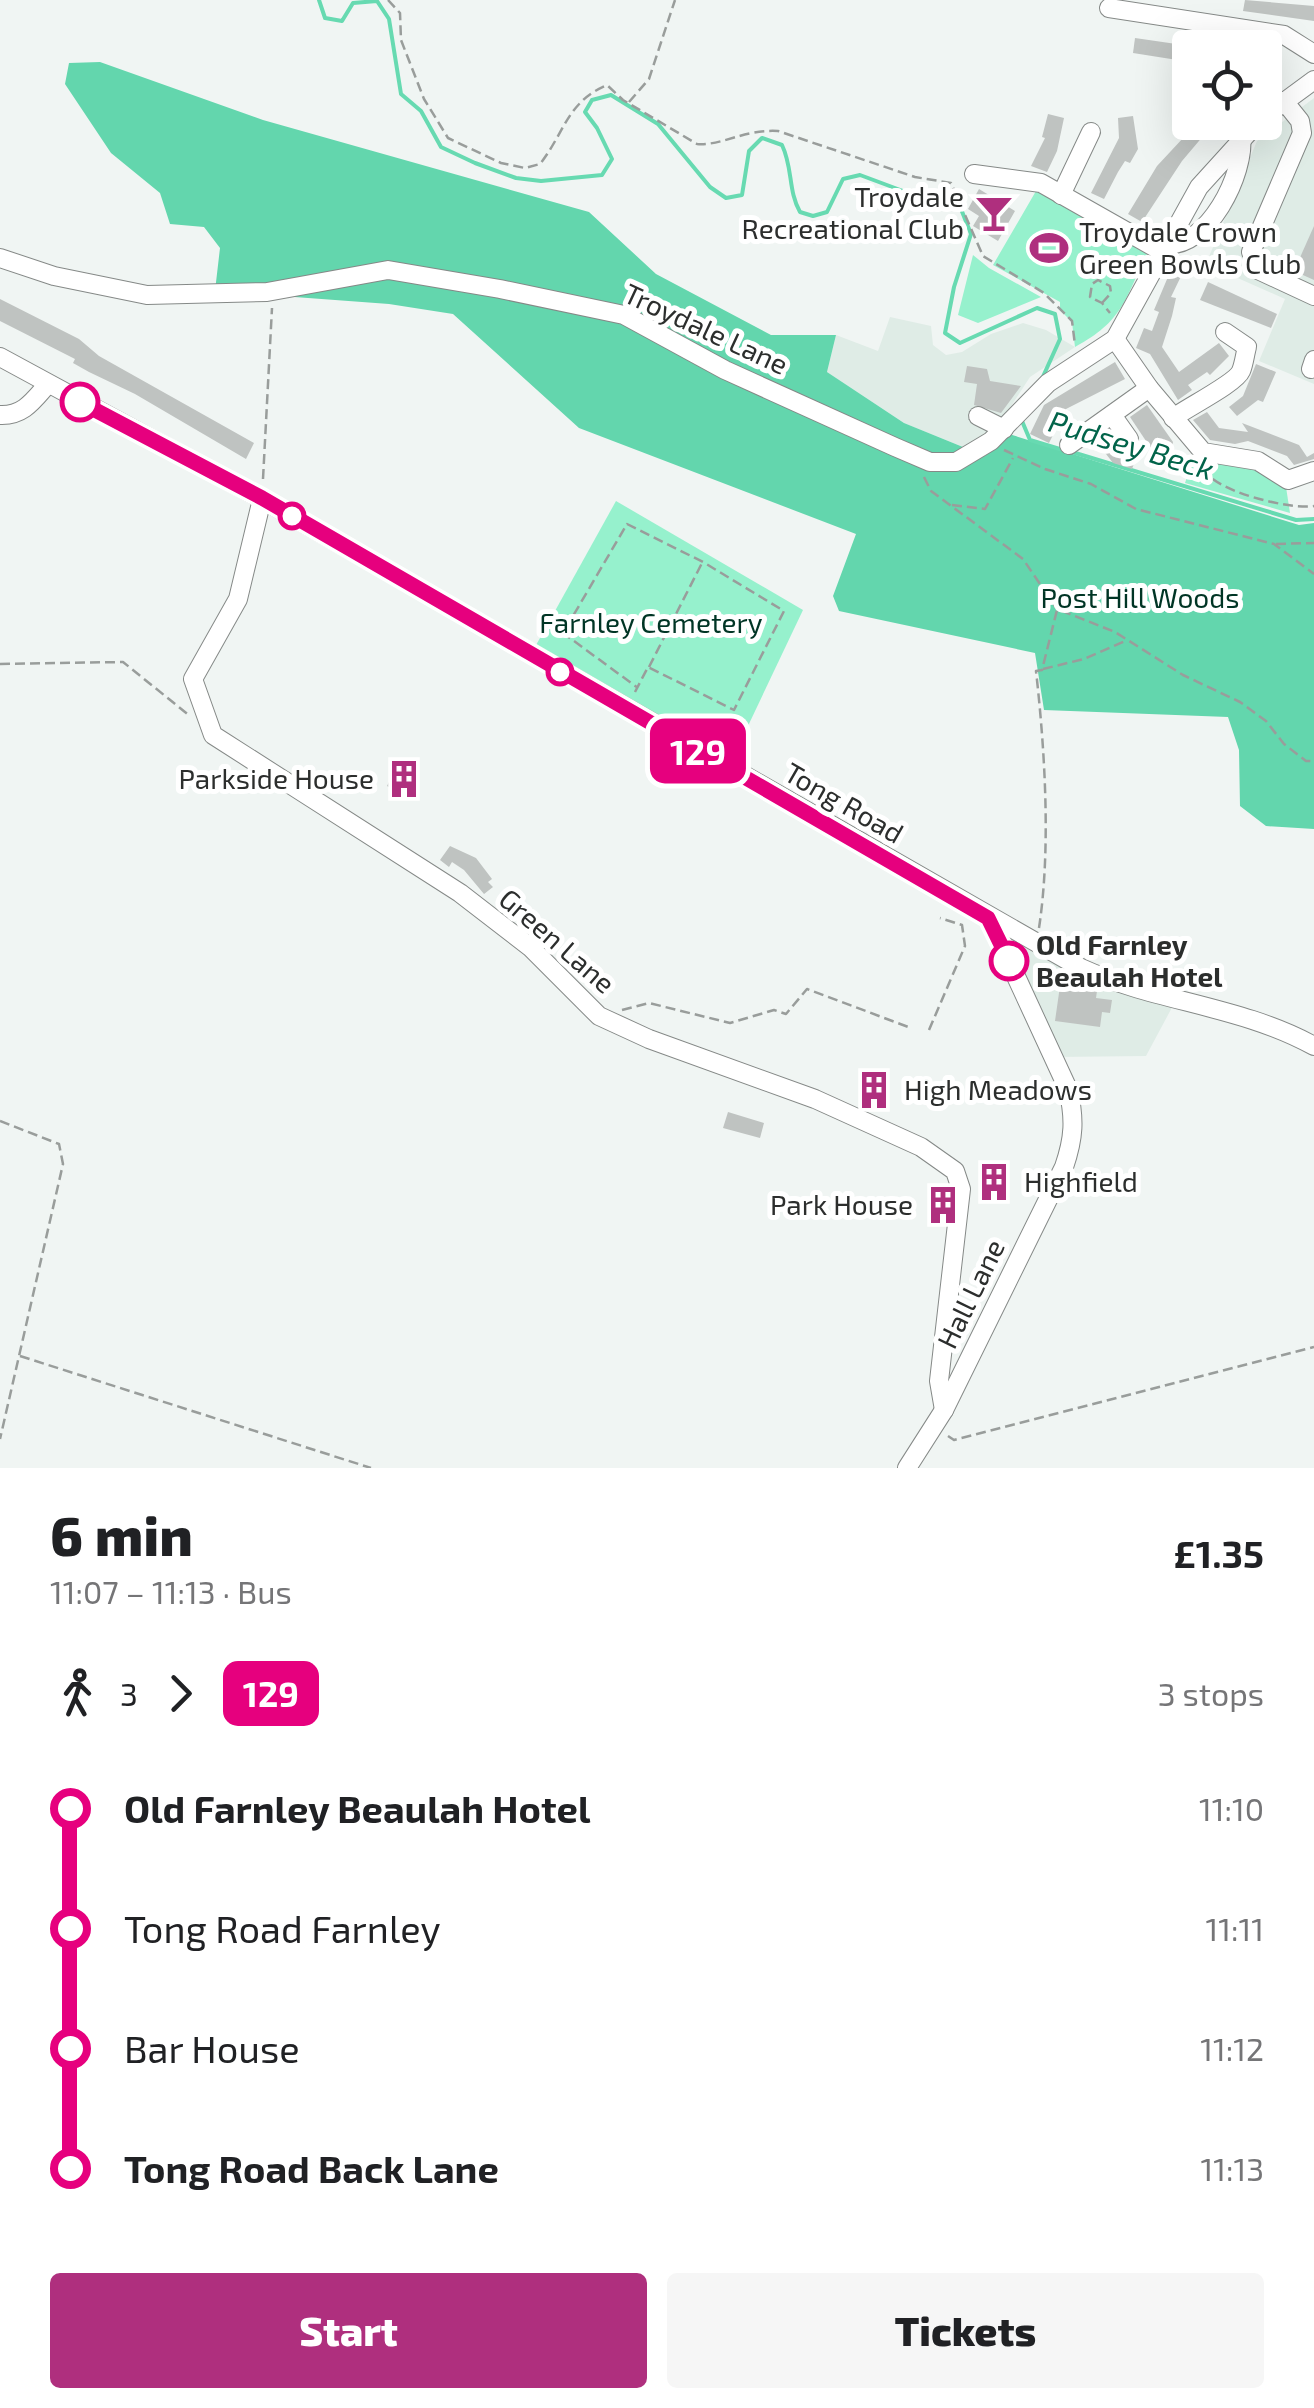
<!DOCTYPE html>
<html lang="en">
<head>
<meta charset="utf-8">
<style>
  :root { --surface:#fff; --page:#f6f6f6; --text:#202124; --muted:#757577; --accent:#af2f7e }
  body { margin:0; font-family:"Exo 2",sans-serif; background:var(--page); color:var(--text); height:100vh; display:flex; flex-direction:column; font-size:38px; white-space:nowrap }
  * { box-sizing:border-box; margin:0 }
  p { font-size:32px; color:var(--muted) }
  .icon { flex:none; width:55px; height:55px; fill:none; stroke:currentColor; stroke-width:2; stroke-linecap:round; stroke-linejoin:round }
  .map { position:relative; height:1468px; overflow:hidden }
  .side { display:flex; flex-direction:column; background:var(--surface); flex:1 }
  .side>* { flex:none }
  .badge { padding:0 20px; border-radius:15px; font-size:35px; line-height:65px }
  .buttons { position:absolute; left:1172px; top:30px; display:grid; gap:20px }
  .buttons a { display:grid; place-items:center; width:110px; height:110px; border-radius:10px; background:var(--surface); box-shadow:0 10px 40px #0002; font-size:50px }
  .map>.badge { position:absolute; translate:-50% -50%; box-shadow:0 0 0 5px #fff }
  .legs { display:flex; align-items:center; gap:15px; height:110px; padding:0 50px; font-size:32px }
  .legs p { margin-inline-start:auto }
  .overview { display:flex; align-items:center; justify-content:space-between; height:170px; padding:0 50px }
  h1 { font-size:55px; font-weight:800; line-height:75px }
  .primary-button { display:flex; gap:20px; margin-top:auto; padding:20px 50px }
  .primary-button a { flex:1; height:115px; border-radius:10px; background:var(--accent); color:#fff; font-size:40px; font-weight:800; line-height:115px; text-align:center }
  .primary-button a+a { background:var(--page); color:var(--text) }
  ul { padding:0 50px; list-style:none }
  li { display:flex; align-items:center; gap:35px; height:120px; font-size:38px }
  li i { display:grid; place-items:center; width:15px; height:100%; margin:0 12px; background:currentColor }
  li i::after { content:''; width:25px; height:25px; margin:-12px; border:8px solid; border-radius:50%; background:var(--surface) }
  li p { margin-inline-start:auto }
  li:first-child i { background:linear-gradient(#0000 50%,currentColor 0) }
  li:last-child i { background:linear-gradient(currentColor 50%,#0000 0) }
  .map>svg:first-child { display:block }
  .built { fill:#dfece6 }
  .green { fill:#96f1cd }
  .forest { fill:#63d6ad }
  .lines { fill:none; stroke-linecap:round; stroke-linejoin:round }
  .stream { stroke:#67dab1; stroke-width:4 }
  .building { fill:#bfc3c1 }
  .minor-casing { stroke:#858987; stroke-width:20 }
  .path { stroke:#999d9b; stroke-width:2.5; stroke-dasharray:10 5; stroke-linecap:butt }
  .minor { stroke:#fff; stroke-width:18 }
  .line-1-casing { stroke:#fff; stroke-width:22 }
  .line-1 { stroke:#e6007e; stroke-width:15 }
  .stop-1-dot { fill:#fff; stroke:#e6007e; stroke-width:5 }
  .labels { text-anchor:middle; stroke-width:10; stroke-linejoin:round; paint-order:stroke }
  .poi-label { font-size:28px; fill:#2c2e2d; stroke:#fff; text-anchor:end }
  .street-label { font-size:28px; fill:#2c2e2d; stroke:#fff }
  .park-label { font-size:28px; fill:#003525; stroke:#fff }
  .stop-label { font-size:28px; font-weight:bold; fill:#2c2e2d; stroke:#fff; text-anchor:start }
  .water-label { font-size:30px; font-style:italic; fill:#02644a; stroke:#fff }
</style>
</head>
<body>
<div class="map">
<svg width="1314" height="1468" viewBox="0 0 1314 1468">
  <rect width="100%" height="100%" fill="#f0f5f3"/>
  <g class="built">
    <path d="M1314,98V384L1259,361L1285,299L1206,264L1257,141Z"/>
    <path d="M890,317L931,326L933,345L946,355L962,352L991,334L1023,323L1046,330L1075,347L1030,377L1002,420L968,449L904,423L827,372L836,335L878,351Z"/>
    <path d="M989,918L1081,968L1176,1000L1146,1056L1056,1057Z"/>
  </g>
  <g class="green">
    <path d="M1036,191L1147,254C1124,301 1123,321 1075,347L1072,322L1060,310V302L993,265Z"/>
    <path d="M973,255L989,268L1041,297L978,323L958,315Z"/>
    <path d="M1194,456L1240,462L1286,487L1290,513L1185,483Z"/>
    <path d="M616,501L803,610L728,768L530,656Z"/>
  </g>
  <path class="forest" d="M100,62L263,120L589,212L656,274L771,335H836L827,372L904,423L985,456L1009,434L1299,525L1314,523V829L1266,826L1240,806L1239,750L1228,717L1044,710L1035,653L839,611L833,596L856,534L579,428L453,314L389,304L215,291L220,248L204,227L170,224L160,193L111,153L65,84L69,63Z"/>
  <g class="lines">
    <g class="stream">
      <path d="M319,0L325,18L342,21L353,3L377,1L389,19L401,94L421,111L441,147L475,163L516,178L541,181L602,175L612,159L597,128L585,112L592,100L611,95L658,124L710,187L726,198L742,195L749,151L762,138L782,145C793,168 788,191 800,212L813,216L827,212L843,179L860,175L903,191L943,196L961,209L971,234L954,287L945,333L960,343L1037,308L1055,314L1060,339L1041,381"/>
      <path d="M1022,421L1030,440L1063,450"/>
      <path d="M1072,452L1296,520L1314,519"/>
    </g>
  </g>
  <g class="building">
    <path d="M1245,0L1314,6V21L1243,11Z"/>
    <path d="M1135,38L1190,46V62L1133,53Z"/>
    <path d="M1048,114L1064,118L1057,151L1047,172L1031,166L1045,138L1042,137Z"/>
    <path d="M1133,116L1138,149L1130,163L1125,161L1118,172L1104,199L1091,193L1119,138L1118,118Z"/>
    <path d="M1198,122H1215L1182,161L1142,222L1128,214L1157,166Z"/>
    <path d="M979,189L1015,211L998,241L973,226L979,216L968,209Z"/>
    <path d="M1314,226V280L1294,271Z"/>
    <path d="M1173,265L1184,270L1171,297L1176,298L1172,316L1162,347L1179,372L1219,343L1229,356L1210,375L1207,372L1188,385L1192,390L1178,400L1150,354L1136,348L1144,328L1152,331L1159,312L1154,310Z"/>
    <path d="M1208,282L1277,314L1271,328L1200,300Z"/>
    <path d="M0,299L79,339L99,356L254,443L246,459L135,394L89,372L73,363L75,359L0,321Z"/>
    <path d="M1115,362L1125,379L1066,409L1049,443L1030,434L1044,405Z"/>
    <path d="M1256,364L1276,372L1263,402L1258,400L1237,416L1229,407L1243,396Z"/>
    <path d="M967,366L987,369L990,381L1021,386L1001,413L974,405L977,384L964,382Z"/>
    <path d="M1147,405L1173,442L1170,456L1154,453L1130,417Z"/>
    <path d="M1207,412L1219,428L1248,432L1242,423L1299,445L1307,457L1314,453V459L1294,465L1287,456L1248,441L1235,444L1210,440L1193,420Z"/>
    <path d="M1106,434L1121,453L1136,458L1132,469L1113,463L1096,441Z"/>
    <path d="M399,762L418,774L407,796L387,786Z"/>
    <path d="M450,846L476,858L492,879L488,882L493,887L484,894L464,870L452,862L449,867L440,860Z"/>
    <path d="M1060,986L1097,991L1096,998L1112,1000L1110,1013L1102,1012L1100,1027L1055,1021Z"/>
    <path d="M869,1075L889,1083L879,1105L860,1097Z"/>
    <path d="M728,1112L764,1123L760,1138L723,1128Z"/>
  </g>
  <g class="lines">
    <g class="minor-casing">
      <g id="minor">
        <path d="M1109,8L1284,35L1314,54"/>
        <path d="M1284,101L1300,121L1302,133L1251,252L1258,270L1314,296"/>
        <path d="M1265,116L1314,80"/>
        <path d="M974,174L1041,183L1161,251"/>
        <path d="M1061,195L1091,132"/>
        <path d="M1165,244C1207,250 1246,173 1241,136"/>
        <path d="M0,258L54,276L147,295L267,292L388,270L500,289L624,315L725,370L895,447L930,462H956L991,441L1048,383L1115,339L1199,187L1258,122"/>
        <path d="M1115,339L1149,388L1203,452L1258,461L1288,480L1314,471"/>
        <path d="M0,357L262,499L1081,968C1156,1002 1242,1006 1314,1046"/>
        <path d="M1311,369L1314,360"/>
        <path d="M0,415C23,416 33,401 47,385"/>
        <path d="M1112,415L1129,439"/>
        <path d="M978,416L1004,429"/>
        <path d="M1173,418C1188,407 1236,383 1241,371C1244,364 1245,354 1247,347L1225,332"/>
        <path d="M1069,445L1149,388"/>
        <path d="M262,499L238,599L193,679L213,735L460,893L530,947L599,1016L649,1039L815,1099L921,1147L955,1171L961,1189L939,1381L944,1410"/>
        <path d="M907,1468L944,1410L1064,1167C1074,1138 1075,1119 1068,1089L989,918"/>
      </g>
    </g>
    <g class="path">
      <path d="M388,0L400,13L401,40L424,99L448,138L501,163L525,168L540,164C565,132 567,102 607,85L623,100L697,144C722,146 744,129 778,131L915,177L951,183L983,256L1044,293L1072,321L1075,345"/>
      <path d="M629,102L649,79L675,0"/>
      <path d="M1102,303L1111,293L1110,286L1098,280L1092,284L1090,297L1102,303L1110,313"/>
      <path d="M1004,450L1045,469L1091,484L1136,509L1274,544L1314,574"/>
      <path d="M1203,468C1212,491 1290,510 1314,506"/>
      <path d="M924,477L931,491L1023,559L1057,609L1115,632L1183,675L1240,702L1266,721L1284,744L1306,761H1314"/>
      <path d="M263,479L272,308"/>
      <path d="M952,505L985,509L1013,458"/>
      <path d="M1276,544L1314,543"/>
      <path d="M0,664L123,662L190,716"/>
      <path d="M649,667L702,563"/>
      <path d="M1043,669L1084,659L1125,641"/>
      <path d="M635,692L648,667L734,710L784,611L703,562L627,524L563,633L638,688"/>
      <path d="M1039,928C1051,849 1045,751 1036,671L1042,670L1057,610"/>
      <path d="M622,1010L649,1003L730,1023L774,1010L786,1014L807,989L911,1028"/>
      <path d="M929,1030L965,946L962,925L940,918"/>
      <path d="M0,1121L59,1144L63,1164L0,1439"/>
      <path d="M20,1356L371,1468"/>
      <path d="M948,1436L954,1440L1314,1347"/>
    </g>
    <use href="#minor" class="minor"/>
  </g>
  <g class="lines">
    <g class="line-1-casing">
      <path id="line-1" d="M80,402L262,498L988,918L1009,961"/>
    </g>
    <use href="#line-1" class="line-1"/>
  </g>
  <defs>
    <g id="bar-bare" transform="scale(3)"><path d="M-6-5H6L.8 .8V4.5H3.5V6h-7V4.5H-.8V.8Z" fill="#af2f7e" stroke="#fff" stroke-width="2.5" paint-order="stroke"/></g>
    <g id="stadium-bare" transform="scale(3)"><path d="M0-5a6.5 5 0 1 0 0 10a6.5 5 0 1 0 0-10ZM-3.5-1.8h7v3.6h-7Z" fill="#af2f7e" stroke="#fff" stroke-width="2.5" paint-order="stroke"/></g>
    <g id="building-bare" transform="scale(3)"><path d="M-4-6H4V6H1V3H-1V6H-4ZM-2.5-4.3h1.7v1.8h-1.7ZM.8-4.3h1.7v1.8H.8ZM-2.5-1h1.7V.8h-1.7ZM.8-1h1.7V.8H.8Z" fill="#af2f7e" stroke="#fff" stroke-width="2.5" paint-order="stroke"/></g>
  </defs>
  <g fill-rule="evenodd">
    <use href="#bar-bare" x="994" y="213"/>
    <use href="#stadium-bare" x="1049" y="248"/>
    <use href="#building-bare" x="404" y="779"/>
    <use href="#building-bare" x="874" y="1090"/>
    <use href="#building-bare" x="994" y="1182"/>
    <use href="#building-bare" x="943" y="1205"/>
  </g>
  <g class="stop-1-dot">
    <circle cx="80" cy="402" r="18"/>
    <circle cx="292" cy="516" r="12"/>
    <circle cx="560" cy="672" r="12"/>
    <circle cx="1009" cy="961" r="18"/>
  </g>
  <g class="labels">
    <g class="poi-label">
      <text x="964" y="207">Troydale<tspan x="964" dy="32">Recreational Club</tspan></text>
      <text x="1079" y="242" text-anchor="start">Troydale Crown<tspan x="1079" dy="32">Green Bowls Club</tspan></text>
      <text x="374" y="789">Parkside House</text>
      <text x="904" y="1100" text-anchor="start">High Meadows</text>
      <text x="1024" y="1192" text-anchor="start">Highfield</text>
      <text x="913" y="1215">Park House</text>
    </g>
    <g class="street-label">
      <text transform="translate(706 329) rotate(25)" y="10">Troydale Lane</text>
      <text transform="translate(844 803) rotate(30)" y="10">Tong Road</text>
      <text transform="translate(557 941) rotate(41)" y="10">Green Lane</text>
      <text transform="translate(971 1294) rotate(-64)" y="10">Hall Lane</text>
    </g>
    <g class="park-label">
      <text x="1140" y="608">Post Hill Woods</text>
      <text x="651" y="633">Farnley Cemetery</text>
    </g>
    <g class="stop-label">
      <text x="1036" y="955">Old Farnley<tspan x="1036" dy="32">Beaulah Hotel</tspan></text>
    </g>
    <g class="water-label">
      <text transform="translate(1131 446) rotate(17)" y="10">Pudsey Beck</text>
    </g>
  </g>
</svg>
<div class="buttons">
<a><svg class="icon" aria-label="locate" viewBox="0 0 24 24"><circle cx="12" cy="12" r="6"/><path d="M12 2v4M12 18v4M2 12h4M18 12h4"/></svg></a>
</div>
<b class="badge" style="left:698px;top:751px;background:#e6007e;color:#fff">129</b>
</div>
<section class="side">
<div class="overview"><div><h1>6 min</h1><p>11:07 – 11:13 · Bus</p></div><b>£1.35</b></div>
<div class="legs"><svg class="icon" aria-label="walk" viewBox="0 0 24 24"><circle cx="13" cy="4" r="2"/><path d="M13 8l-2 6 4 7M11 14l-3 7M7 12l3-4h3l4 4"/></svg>3<svg class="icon" aria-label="forward" viewBox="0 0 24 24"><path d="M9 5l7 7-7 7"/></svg><b class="badge" style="background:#e6007e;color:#fff">129</b><p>3 stops</p></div>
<ul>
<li><i style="color:#e6007e"></i><b>Old Farnley Beaulah Hotel</b><p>11:10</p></li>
<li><i style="color:#e6007e"></i><span>Tong Road Farnley</span><p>11:11</p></li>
<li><i style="color:#e6007e"></i><span>Bar House</span><p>11:12</p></li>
<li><i style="color:#e6007e"></i><b>Tong Road Back Lane</b><p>11:13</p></li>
</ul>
<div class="primary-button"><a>Start</a><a>Tickets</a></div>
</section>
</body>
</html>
